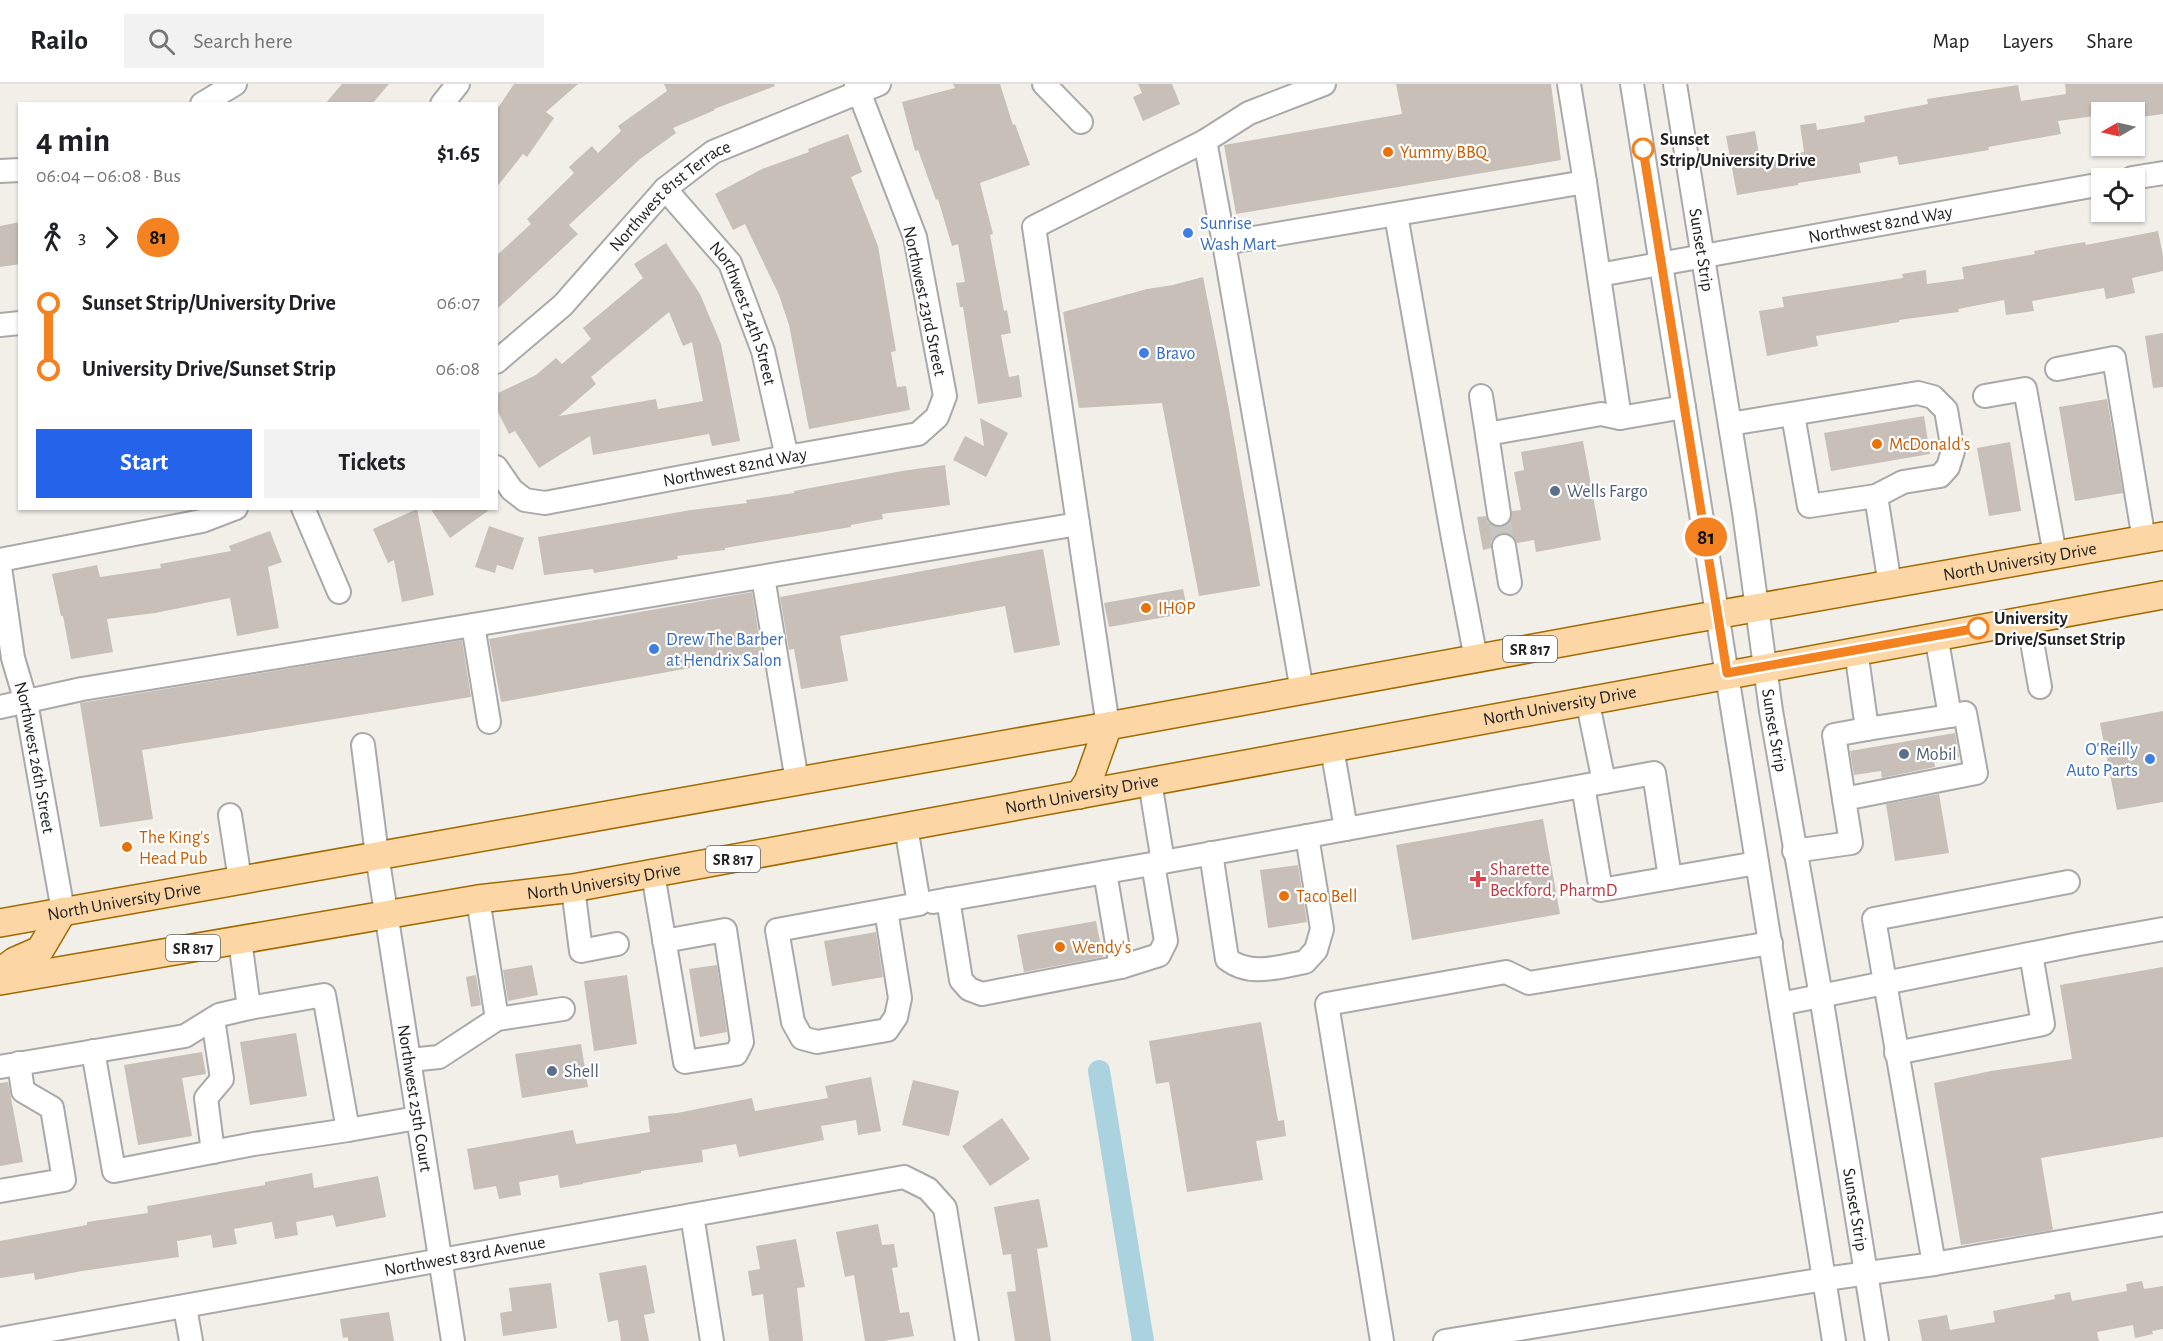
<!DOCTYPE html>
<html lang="en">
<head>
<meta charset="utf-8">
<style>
  :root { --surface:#fff; --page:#f2f2f2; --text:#202124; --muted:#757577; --line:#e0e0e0; --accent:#2563eb }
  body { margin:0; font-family:"Alegreya Sans",sans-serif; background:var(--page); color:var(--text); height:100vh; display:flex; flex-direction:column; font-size:22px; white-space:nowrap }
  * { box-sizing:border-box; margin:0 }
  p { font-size:20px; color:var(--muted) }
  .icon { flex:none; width:33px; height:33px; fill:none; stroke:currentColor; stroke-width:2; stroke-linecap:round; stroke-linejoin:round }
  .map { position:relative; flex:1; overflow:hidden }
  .drawer { position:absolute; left:18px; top:18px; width:480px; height:408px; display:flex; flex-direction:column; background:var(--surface); border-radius:0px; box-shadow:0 2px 4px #0004 }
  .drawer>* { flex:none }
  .badge { padding:0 12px; border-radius:20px; font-size:21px; line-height:39px }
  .needle { width:39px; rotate:261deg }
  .controls { position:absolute; left:2091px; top:18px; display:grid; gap:12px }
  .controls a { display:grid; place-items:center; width:54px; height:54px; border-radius:0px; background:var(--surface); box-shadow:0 2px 4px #0004; font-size:30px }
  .map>.badge { position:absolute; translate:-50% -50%; box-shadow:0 0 0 3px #fff }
  .legs { display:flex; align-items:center; gap:9px; height:66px; padding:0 18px; font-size:20px }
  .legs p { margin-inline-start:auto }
  .head { display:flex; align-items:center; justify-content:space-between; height:102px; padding:0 18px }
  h1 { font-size:33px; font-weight:700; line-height:45px }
  .button { display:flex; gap:12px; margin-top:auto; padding:12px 18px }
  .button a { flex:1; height:69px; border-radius:0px; background:var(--accent); color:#fff; font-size:24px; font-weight:700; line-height:69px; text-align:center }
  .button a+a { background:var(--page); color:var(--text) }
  ul { padding:0 18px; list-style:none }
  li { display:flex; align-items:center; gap:21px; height:66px; font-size:22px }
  li i { display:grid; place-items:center; width:9px; height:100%; margin:0 8px; background:currentColor }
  li i::after { content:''; width:15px; height:15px; margin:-8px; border:4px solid; border-radius:50%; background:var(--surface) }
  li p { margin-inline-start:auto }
  li:first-child i { background:linear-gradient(#0000 50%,currentColor 0) }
  li:last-child i { background:linear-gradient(currentColor 50%,#0000 0) }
  header { display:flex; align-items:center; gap:36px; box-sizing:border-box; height:84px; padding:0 30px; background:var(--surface); border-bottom:2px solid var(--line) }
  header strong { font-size:28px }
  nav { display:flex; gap:33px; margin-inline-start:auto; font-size:21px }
  .search { width:420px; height:54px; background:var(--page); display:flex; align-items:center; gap:15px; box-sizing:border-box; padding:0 21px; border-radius:0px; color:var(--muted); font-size:22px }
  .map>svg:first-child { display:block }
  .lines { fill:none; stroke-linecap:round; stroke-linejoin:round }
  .canal { stroke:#aad3df; stroke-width:22 }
  .building { fill:#c7bfb8; fill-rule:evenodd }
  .minor-tunnel { stroke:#c8c6c1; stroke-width:22; stroke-dasharray:22 11; stroke-linecap:butt }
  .minor-casing { stroke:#a9a9a9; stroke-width:26 }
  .major-casing { stroke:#a06b00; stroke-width:30 }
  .minor { stroke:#fff; stroke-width:22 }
  .major { stroke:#fcd6a4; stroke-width:27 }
  .line-1-casing { stroke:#fff; stroke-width:14 }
  .line-1 { stroke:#f58220; stroke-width:9 }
  .stop-1-dot { fill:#fff; stroke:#f58220; stroke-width:3 }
  .food-dot { fill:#e8710a; stroke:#fff; stroke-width:2 }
  .shop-dot { fill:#3f7fe0; stroke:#fff; stroke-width:2 }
  .service-dot { fill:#5c6f8a; stroke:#fff; stroke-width:2 }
  .health-dot { fill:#e0444e; stroke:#fff; stroke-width:2 }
  .labels { text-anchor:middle; stroke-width:4.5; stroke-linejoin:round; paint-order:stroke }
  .shield { fill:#fff; stroke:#646464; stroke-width:1.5 }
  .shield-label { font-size:16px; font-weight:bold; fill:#222 }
  .stop-label { font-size:18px; font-weight:bold; fill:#222; stroke:#fff; text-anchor:start }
  .food-label { font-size:18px; fill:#c56008; stroke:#fff; text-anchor:start }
  .street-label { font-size:18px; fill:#222; stroke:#fff }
  .shop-label { font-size:18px; fill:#366cbe; stroke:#fff; text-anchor:start }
  .service-label { font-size:18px; fill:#4e5e75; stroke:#fff; text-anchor:start }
  .health-label { font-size:18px; fill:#be3a42; stroke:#fff; text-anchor:start }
</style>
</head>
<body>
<header>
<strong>Railo</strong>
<div class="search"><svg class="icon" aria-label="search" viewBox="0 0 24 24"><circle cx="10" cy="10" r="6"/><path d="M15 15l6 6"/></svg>Search here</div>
<nav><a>Map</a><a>Layers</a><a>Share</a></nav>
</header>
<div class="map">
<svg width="2163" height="1257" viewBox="0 0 2163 1257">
  <rect width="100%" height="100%" fill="#f2efe9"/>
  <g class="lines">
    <path class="canal" d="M1099,987L1143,1257"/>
  </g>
  <g class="building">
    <path d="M342,0H389L372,20H325Z"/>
    <path d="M514,0H578L546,28L554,34L527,73L523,70L496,104V27Z"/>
    <path d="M664,0H774L775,2L714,25L715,26L673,44L676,49L640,75L569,141L578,150L496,226V172L531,140L527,135L574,89L569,83L592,62L598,69L621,47L618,42L667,7Z"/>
    <path d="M953,0H1000L1013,41L1015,40L1030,81L980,99L993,150L990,151L1004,227L1007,226L1011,249L1001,251L1009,293L1019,291L1022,313L978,320L963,223H960L956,199L965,198L958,160L952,162L938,115L936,116L918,66L915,67L902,18L955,4Z"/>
    <path d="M1138,0H1172L1180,20L1143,37L1133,13L1142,9Z"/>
    <path d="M1396,0H1551L1561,76L1236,130L1224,61L1402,30Z"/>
    <path d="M2065,0H2163V30L2134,34V28H2102V31L2058,37L2061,50L1988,63L1989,66L1899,81L1897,72L1859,79L1861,89L1798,99V101L1737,111L1726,52L1755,47L1760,76L1804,68L1800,41L1816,39L1817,46L1865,38L1864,32L1928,20L1927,15L2018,1L2021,17L2066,10Z"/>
    <path d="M848,50L862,88L851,93L878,162L896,267L891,268L897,303L906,302L910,326L809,345L789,241L779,211L745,140L733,146L715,110L762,85L809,68L808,65Z"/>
    <path d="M20,138V180L0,183V142Z"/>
    <path d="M2158,147L2163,172V187L2132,194L2135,209L2106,215L2104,204L2032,217L2034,227L2006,231L2004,216L1958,225L1959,228L1899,236V238L1816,252L1818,262L1767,272L1759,227L1784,223L1782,213L1903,194L1902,190L1926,186L1927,200L1964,195L1962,183L2035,170L2034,167L2061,162L2085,158L2086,161Z"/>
    <path d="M666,159L700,210L721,260L740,357L712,362L709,350L593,371L590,352L539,384L515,347L509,350L496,324V310L536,291L556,274L562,280L591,255L583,244L643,194L634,180ZM669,228L683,262L692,258L703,317L658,325L656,315L559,332L596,300L591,293Z"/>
    <path d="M1203,193L1226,309L1260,502L1199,512L1162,319L1079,324L1063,228L1147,205L1173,201Z"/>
    <path d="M2163,249V303L2153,304L2145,252Z"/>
    <path d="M2107,315L2123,409L2075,417L2059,323Z"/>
    <path d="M1924,332L1930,370L1831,387L1824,349Z"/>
    <path d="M980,334L1008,349L986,393L953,376L965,352L984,362Z"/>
    <path d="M1583,357L1601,456L1536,468L1534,456L1517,459L1509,450L1502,449L1495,452L1491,458V464L1483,466L1477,433L1486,432L1488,438L1494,442L1502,443L1508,440L1511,435L1512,427L1521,426L1514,388L1524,386L1521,368Z"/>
    <path d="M2010,358L2021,427L1989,432L1977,364Z"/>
    <path d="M945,381L950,421L882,430L883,435L851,441V443L725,464V466L677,472L678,475L594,489L593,485L544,491L538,453L691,426L747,419L746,416L794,409V407L902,387Z"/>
    <path d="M430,424H492L450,454Z"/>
    <path d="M417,425L434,511L402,518L394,476L388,479L373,445Z"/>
    <path d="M489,442L524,454L513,486L497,481L495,489L475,483Z"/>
    <path d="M270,447L282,478L268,483L279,544L237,552L230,514L155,529L107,535L113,568L71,575L63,532H61L52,490L97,481L100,493L161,484L160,480L231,467L229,462Z"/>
    <path d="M1043,465L1060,561L1014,569L1005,522L840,552L848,597L801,605L794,565L789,566L780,513Z"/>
    <path d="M1183,505L1188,529L1109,543L1104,519Z"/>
    <path d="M752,508L762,571L501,618L489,555Z"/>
    <path d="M462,556L471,613L142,666L153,735L100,743L80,619Z"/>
    <path d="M2163,627V718L2117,726L2100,639Z"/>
    <path d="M1955,649L1959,673L1934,677L1935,683L1882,694L1881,687L1854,691L1850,667Z"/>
    <path d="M1939,710L1949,769L1895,777L1886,720Z"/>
    <path d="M1543,735L1560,830L1412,856L1396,761Z"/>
    <path d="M1298,781L1307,838L1268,844L1260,786Z"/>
    <path d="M1096,837L1103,873L1024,888L1017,851Z"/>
    <path d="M876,848L883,893L832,902L824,857Z"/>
    <path d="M532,881L538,911L508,917L503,886Z"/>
    <path d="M717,881L727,948L700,953L689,885Z"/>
    <path d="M2163,883V1053L2041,1074L2053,1146L1961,1161L1934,999L1991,987L2072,975L2060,901Z"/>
    <path d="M476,891L481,921L471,923L466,893Z"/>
    <path d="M627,891L637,960L594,967L584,897Z"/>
    <path d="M1261,938L1278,1037L1284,1036L1286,1052L1256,1057L1263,1096L1187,1108L1169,998L1156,1000L1149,957Z"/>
    <path d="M296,949L307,1012L250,1021L240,958Z"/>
    <path d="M581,960L588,1003L522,1014L515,970Z"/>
    <path d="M202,968L206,990L182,994L192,1052L138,1061L124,981Z"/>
    <path d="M871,993L881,1047L858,1051L856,1036L821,1042L824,1056L739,1073L736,1060L702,1066L703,1078L641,1087V1089L583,1099V1100L560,1104L558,1091L519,1098L521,1111L499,1115L496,1102L474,1106L467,1065L573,1046L576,1060L650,1048L648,1032L677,1029L752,1014L755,1027L828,1014L825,1002Z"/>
    <path d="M913,996L959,1007L949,1052L902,1041Z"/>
    <path d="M8,998L23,1078L0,1082V999Z"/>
    <path d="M1002,1034L1030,1075L990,1102L962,1062Z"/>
    <path d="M312,1089L314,1104L378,1092L386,1133L336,1143L333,1131L296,1138L298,1151L275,1155L272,1138L234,1145L237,1160L213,1164L211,1151L177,1157L179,1173L82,1187L35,1196L34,1189L0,1194V1157L87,1141V1138L148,1129L147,1122L265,1101V1098Z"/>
    <path d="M1039,1115L1048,1163L1037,1165L1051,1257H1015L1007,1208L1016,1207L1011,1170L1003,1171L994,1123Z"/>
    <path d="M878,1140L882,1161L894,1160L898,1183L892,1184L900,1229L909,1228L914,1252L884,1257H865L854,1191L845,1193L836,1148Z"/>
    <path d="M796,1155L805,1203L797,1204L803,1257H769L763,1210L752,1212L748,1187L760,1185L756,1162Z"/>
    <path d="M646,1181L655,1229L644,1231L649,1257H621L618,1236L608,1238L599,1189Z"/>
    <path d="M2142,1197L2144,1205L2163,1202V1245L2152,1247L2153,1250L2135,1254L2133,1241L2097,1248L2099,1257H1922L1918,1236L1947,1231L1950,1246L1995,1238L1993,1227L2055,1215L2054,1211L2070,1208L2072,1217L2127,1207L2126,1200Z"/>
    <path d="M551,1199L557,1244L503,1252L500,1229L512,1227L509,1204Z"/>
    <path d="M389,1228L394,1257H348V1253L343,1254L340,1235Z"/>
  </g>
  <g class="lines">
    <path class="minor-tunnel" d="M1499,430L1504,462"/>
    <g class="minor-casing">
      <g id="minor">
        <path d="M1044,0L1081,38"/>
        <path d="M1569,0L1585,98"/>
        <path d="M1632,0L1834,1257"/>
        <path id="s1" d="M1675,0L1744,428L1771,627L1821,912L1877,1257"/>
        <path d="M202,20L235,0"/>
        <path d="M442,20L458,0"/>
        <path d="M1205,57L1224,159"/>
        <path d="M0,87L20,86"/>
        <path d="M2132,94L2163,89"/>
        <path id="s2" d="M665,105L730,179L763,267L787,373"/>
        <path d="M1396,131L1452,449L1476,575"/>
        <path id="s3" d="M1599,191L2102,100"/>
        <path d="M0,241L20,239"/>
        <path id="s4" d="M496,278L563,221L665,105L713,68L879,0"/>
        <path d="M2057,285L2114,274L2144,456"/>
        <path d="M1481,312L1487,350"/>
        <path d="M1985,312L2025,305L2055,471"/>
        <path d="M1730,340L1918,309L1933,313L1946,326L1953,367L1948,383L1940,392L1903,398L1876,412L1809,422L1793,331"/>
        <path id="s5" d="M496,383L512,406L525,416L545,419L787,373L918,350L937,333L945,312L915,153L856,0"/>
        <path d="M1876,412L1890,501"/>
        <path d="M303,424L339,508"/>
        <path d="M1499,430L1487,350L1601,330L1620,334"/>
        <path d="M1504,462L1510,499"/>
        <path d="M0,476L202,437L236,424"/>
        <path id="s6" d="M0,483L13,574L26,618L63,827"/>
        <path d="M763,493L797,697"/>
        <path d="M2028,535L2040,603"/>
        <path d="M1856,566L1867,645L1950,632"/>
        <path d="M1302,607L1224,159L1585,98L1620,334L1684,323"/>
        <path d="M1587,615L1604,698"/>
        <path d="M0,623L82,605L473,541"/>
        <path d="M489,638L473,541L1078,440"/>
        <path d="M1108,642L1034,143L1205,57L1249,29L1324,0"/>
        <path id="s7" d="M363,661L377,771L453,1257"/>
        <path d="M1844,715L1834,651L1867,645"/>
        <path d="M230,731L240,796"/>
        <path d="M1346,745L1654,689L1670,794L1601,806L1583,702"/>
        <path d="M1794,767L1851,759L1844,715L1976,689L1965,629L1950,632L1936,551"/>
        <path d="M1211,769L1227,875C1250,893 1278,883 1305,878L1316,866L1322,845L1307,752"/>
        <path d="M1163,778L1346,745L1332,664"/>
        <path d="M1105,788L1121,883"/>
        <path d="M653,790L685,978L736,970L742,958L725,846L664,857"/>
        <path d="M1670,794L1757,779"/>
        <path d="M573,804L581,867L617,860"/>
        <path d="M948,815L961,896L969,905L982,910L1121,883L1159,871L1166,857L1153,780"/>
        <path d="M933,818L1163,778L1150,698"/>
        <path d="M886,826L900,914L896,933L887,946L817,958L802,954L793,938L777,846L919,820L906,743"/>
        <path d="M1780,920L2079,860L2163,845"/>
        <path d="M213,935L222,995L206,1014L213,1068"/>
        <path d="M497,935L563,925"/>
        <path d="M93,967L114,1087L254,1060L348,1046L324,911L249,924L240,856"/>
        <path d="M1896,969L2043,940L2031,870"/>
        <path d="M410,976L439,973L497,935L478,815"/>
        <path d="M0,983L185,952L219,931L249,924"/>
        <path d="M348,1046L417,1034"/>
        <path d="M0,1107L64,1096L52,1024L23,1007L19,979"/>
        <path d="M692,1131L712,1257"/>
        <path d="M1934,1180L2163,1140"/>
        <path d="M185,1223L191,1257"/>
        <path id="s8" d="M0,1255L904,1093L928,1105L945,1124L967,1257"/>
        <path d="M1382,1257L1327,920L1506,888L1529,899L1771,859"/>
        <path d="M1445,1257L1825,1195L1934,1180L1874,835L2068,798"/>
      </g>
    </g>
    <g class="major-casing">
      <g id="major">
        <path d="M1079,711L1088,698L1108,642"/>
        <path id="s9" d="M0,839L1108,642L1670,539L2163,452"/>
        <path d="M0,888L15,877L40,866L63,827"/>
        <path id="s10" d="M0,897L478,815L573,804C1103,707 1632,606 2163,511"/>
      </g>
    </g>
    <use href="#minor" class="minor"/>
    <use href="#major" class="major"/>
  </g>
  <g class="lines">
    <g class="line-1-casing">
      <path id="line-1" d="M1643,65L1727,589L1978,544"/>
    </g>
    <use href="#line-1" class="line-1"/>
  </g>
  <g class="stop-1-dot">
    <circle cx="1643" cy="65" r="10"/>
    <circle cx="1978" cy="544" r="10"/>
  </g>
  <g class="food-dot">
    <circle cx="1388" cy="68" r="6"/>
    <circle cx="1877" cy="360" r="6"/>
    <circle cx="1146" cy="524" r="6"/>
    <circle cx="127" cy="763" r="6"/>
    <circle cx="1284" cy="812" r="6"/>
    <circle cx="1060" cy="863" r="6"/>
  </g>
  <g class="shop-dot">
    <circle cx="1188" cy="149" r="6"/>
    <circle cx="1144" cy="269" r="6"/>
    <circle cx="654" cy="565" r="6"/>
    <circle cx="2150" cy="675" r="6"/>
  </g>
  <g class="service-dot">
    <circle cx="1555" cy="407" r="6"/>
    <circle cx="1904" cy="670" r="6"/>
    <circle cx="552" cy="987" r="6"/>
  </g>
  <path class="health-dot" d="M1475 786h6v6h6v6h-6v6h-6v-6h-6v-6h6z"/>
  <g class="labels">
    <g class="shield">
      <rect x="1503" y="552" width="54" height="26" rx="4.5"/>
      <rect x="706" y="762" width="54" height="26" rx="4.5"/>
      <rect x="166" y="851" width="54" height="26" rx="4.5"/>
    </g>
    <g class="shield-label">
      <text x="1530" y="571">SR 817</text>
      <text x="733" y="781">SR 817</text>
      <text x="193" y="870">SR 817</text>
    </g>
    <g class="stop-label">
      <text x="1660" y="61">Sunset<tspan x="1660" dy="21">Strip/University Drive</tspan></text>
      <text x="1994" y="540">University<tspan x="1994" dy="21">Drive/Sunset Strip</tspan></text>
    </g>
    <g class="food-label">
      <text x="1400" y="74">Yummy BBQ</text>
      <text x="1889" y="366">McDonald's</text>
      <text x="1158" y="530">IHOP</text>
      <text x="139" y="759">The King's<tspan x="139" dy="21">Head Pub</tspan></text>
      <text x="1296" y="818">Taco Bell</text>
      <text x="1072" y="869">Wendy's</text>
    </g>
    <g class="street-label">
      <text dy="6" stroke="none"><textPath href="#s4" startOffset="242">Northwest 81st Terrace</textPath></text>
      <text dy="6" stroke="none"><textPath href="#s3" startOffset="286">Northwest 82nd Way</textPath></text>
      <text dy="6" stroke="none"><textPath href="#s1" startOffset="168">Sunset Strip</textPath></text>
      <text transform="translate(925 217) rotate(78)" y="6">Northwest 23rd Street</text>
      <text dy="6" stroke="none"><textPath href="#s2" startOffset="150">Northwest 24th Street</textPath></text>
      <text dy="6" stroke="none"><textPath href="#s5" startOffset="258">Northwest 82nd Way</textPath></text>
      <text dy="6" stroke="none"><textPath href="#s9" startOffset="2052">North University Drive</textPath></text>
      <text dy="6" stroke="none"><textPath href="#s10" startOffset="1584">North University Drive</textPath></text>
      <text dy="6" stroke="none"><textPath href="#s1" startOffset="654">Sunset Strip</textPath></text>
      <text dy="6" stroke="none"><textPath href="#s6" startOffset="194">Northwest 26th Street</textPath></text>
      <text dy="6" stroke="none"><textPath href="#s10" startOffset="1098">North University Drive</textPath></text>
      <text dy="6" stroke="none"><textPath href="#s10" startOffset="612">North University Drive</textPath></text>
      <text dy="6" stroke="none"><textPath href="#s9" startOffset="126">North University Drive</textPath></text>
      <text dy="6" stroke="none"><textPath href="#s7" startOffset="357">Northwest 25th Court</textPath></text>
      <text dy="6" stroke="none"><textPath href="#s1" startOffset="1140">Sunset Strip</textPath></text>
      <text dy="6" stroke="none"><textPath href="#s8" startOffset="472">Northwest 83rd Avenue</textPath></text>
    </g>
    <g class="shop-label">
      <text x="1200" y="145">Sunrise<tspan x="1200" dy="21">Wash Mart</tspan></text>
      <text x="1156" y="275">Bravo</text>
      <text x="666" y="561">Drew The Barber<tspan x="666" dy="21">at Hendrix Salon</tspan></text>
      <text x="2138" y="671" text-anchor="end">O'Reilly<tspan x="2138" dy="21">Auto Parts</tspan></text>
    </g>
    <g class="service-label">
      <text x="1567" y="413">Wells Fargo</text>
      <text x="1916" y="676">Mobil</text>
      <text x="564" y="993">Shell</text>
    </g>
    <g class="health-label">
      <text x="1490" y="791">Sharette<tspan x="1490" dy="21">Beckford, PharmD</tspan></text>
    </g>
  </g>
</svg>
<div class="controls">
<a><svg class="needle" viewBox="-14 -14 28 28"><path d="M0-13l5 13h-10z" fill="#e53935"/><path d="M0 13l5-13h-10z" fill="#757577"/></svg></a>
<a><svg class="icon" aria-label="locate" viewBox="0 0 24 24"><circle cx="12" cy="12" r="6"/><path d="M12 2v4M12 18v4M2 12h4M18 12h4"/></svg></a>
</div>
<b class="badge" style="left:1706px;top:453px;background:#f58220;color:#111">81</b>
<section class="drawer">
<div class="head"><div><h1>4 min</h1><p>06:04 – 06:08 · Bus</p></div><b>$1.65</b></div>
<div class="legs"><svg class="icon" aria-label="walk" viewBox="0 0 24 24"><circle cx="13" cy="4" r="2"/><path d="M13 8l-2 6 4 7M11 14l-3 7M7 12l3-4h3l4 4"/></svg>3<svg class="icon" aria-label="forward" viewBox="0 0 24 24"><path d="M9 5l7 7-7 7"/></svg><b class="badge" style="background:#f58220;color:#111">81</b></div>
<ul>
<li><i style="color:#f58220"></i><b>Sunset Strip/University Drive</b><p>06:07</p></li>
<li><i style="color:#f58220"></i><b>University Drive/Sunset Strip</b><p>06:08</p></li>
</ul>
<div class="button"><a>Start</a><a>Tickets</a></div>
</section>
</div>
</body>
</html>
